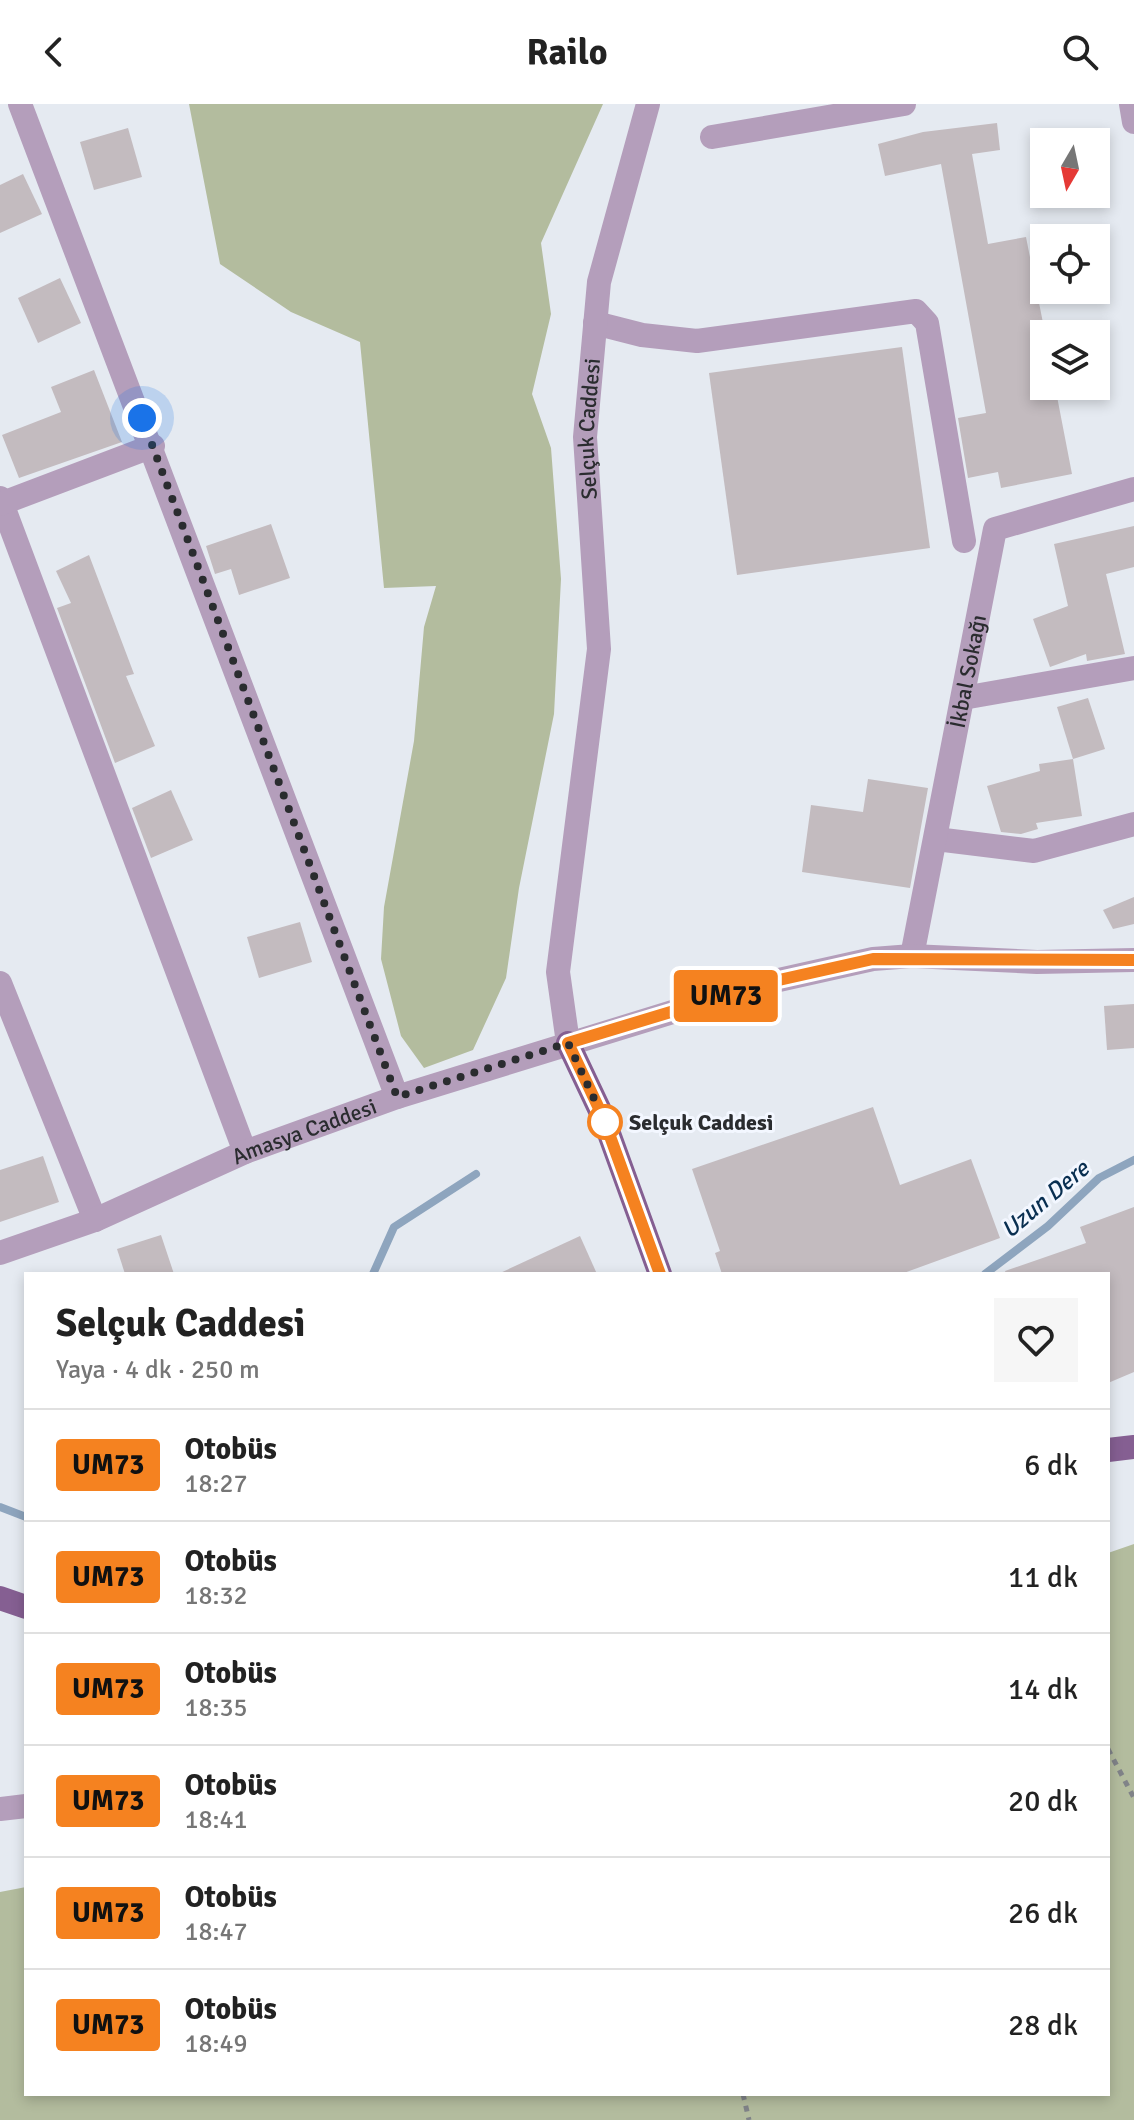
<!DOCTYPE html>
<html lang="tr">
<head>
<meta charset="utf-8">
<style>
  :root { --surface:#fff; --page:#f6f6f6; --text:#222; --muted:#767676; --line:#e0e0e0 }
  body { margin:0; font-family:Signika,sans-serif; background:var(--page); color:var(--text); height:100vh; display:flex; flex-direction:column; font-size:30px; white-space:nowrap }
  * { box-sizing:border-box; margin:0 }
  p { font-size:26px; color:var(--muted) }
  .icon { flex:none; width:44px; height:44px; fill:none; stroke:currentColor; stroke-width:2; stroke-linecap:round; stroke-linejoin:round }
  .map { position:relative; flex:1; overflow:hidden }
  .side { position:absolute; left:24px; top:1168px; width:1086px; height:824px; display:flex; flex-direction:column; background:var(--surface); border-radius:0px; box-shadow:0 4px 12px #0003 }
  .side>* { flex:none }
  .badge { padding:0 16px; border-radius:6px; font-size:28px; line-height:52px }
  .needle { width:52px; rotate:189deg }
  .controls { position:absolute; left:1030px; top:24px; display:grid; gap:16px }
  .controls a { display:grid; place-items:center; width:80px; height:80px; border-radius:0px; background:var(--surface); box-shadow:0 4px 12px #0003; font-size:40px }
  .you { position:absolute; width:40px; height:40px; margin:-20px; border:6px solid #fff; border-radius:50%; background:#1a73e8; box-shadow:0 0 0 12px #1a73e833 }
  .map>.badge { position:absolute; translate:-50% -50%; box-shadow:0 0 0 4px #fff }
  .round { display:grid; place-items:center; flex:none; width:84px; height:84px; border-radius:0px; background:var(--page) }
  .head { display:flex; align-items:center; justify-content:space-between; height:136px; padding:0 32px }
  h1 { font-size:38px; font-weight:700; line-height:60px }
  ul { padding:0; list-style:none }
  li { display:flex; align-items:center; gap:24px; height:112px; padding:0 32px; border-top:2px solid var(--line) }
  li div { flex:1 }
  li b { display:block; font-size:30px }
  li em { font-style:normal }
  li .badge { min-width:88px; font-weight:700; text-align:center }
  header { display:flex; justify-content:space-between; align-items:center; height:104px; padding:0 32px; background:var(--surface); font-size:36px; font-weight:700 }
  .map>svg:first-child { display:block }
  .green { fill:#b3bc9e }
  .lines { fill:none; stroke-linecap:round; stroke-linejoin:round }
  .stream { stroke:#8ea5be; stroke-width:8 }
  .building { fill:#c3bbbf }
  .path { stroke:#808388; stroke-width:5; stroke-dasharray:6 6; stroke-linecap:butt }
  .minor { stroke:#b49ebb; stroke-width:24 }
  .major { stroke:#855f92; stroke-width:24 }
  .line-casing { stroke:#fff; stroke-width:18 }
  .line { stroke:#f58220; stroke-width:12 }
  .walk { stroke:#2a2c2f; stroke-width:8; stroke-dasharray:0 14.4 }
  .stop-dot { fill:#fff; stroke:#f58220; stroke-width:4 }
  .labels { text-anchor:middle; stroke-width:6; stroke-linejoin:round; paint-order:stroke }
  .street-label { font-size:22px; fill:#2a2c2f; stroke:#f3f7ff }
  .stop-label { font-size:22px; font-weight:bold; fill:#2a2c2f; stroke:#f3f7ff; text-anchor:start }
  .water-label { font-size:24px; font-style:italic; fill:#092f51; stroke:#f3f7ff }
</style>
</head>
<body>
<header><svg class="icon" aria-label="back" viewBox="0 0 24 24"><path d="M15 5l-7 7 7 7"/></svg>Railo<svg class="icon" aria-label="search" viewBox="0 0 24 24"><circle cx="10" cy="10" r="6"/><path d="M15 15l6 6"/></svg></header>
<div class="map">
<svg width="1134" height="2016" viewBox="0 0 1134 2016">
  <rect width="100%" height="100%" fill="#e5eaf1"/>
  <g class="green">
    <path d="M189,0H603L541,139L551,210L532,290L551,344L561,475L554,610L519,784L506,874L473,946L424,964L401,932L381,855L384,803L414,637L424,523L436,482L384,484L360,238L291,208L220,160Z"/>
    <path d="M1134,1440V2016H0V1788L26,1783V1990H1108V1449Z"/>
  </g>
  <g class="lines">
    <g class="stream">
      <path d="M373,1170L394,1123L476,1070"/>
      <path d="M985,1170L1048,1122L1099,1074L1134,1056"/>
      <path d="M0,1403L26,1413"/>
    </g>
  </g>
  <g class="building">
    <path d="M997,19L1000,46L972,50L988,140L1026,133L1044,224V282H1055L1072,370L1001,384L998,368L968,374L958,314L986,309L941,60L885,72L878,40L923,28Z"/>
    <path d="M128,24L142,73L94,86L80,38Z"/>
    <path d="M23,70L42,110L0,129V81Z"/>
    <path d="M60,174L81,219L38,239L18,194Z"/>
    <path d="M902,243L930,444L737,471L709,269Z"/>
    <path d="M94,266L122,338L19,374L2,331L61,308L51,283Z"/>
    <path d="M271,420L290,474L239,491L231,465L215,470L206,442Z"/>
    <path d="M1134,422V463L1106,470L1125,550L1087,557L1086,550L1050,563L1033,515L1068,502L1054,440Z"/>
    <path d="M89,451L134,570L126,572L155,642L115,659L57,504L71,499L56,467Z"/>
    <path d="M1088,594L1105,645L1073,655L1057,603Z"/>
    <path d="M1073,655L1082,712L1036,719L1038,725L1021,730L1001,728L987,682L1040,667L1039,660Z"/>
    <path d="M868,675L928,684L910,784L802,768L811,701L863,708Z"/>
    <path d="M171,686L193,736L151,754L132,704Z"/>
    <path d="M1134,793V820L1113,825L1103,806Z"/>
    <path d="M300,818L312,858L259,874L247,833Z"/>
    <path d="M1134,900V944L1107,946L1104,902Z"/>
    <path d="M873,1003L900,1081L971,1055L1000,1134L901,1170H722L715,1149L720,1147L692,1065Z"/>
    <path d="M43,1052L59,1098L0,1118V1066Z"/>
    <path d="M1134,1103V1268L1108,1279V1170H1006L1005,1167L1086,1139L1080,1123Z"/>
    <path d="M161,1131L174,1170H125L117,1145Z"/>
    <path d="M580,1132L597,1170H498Z"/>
  </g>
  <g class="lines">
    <g class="path">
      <path d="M1108,1645L1134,1694"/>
      <path d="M743,1990L749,2016"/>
    </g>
    <g class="minor">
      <path d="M20,0L397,993"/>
      <path d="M1131,0L1134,18"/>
      <path d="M712,33L904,0"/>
      <path d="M595,219L642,231L697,237L916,207L927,219L964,437"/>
      <path d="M0,394L245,1048"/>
      <path d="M0,400L153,342"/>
      <path d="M963,594L1134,564"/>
      <path d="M936,735L1034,747L1134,720"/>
      <path id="s1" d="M912,852L995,425L1134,385"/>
      <path d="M0,879L95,1116"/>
      <path id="s2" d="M568,939L558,868L599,545L585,333L599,178L648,0"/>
      <path id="s3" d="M0,1149L95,1116L245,1048L397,993L770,878L873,855L912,852L1037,858L1134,856"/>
      <path d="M0,1705L26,1702"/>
    </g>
    <g class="major">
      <path d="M568,939L603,1013L660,1170"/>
      <path d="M1108,1346L1134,1343"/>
      <path d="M0,1494L26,1503"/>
    </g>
  </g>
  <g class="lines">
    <g class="line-casing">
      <path id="line" d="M660,1170L603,1013L568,939L770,878L873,855L1134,856"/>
    </g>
    <use href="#line" class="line"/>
    <path class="walk" d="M142,314L397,993L568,939L605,1018"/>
  </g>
  <circle class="stop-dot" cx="605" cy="1018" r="16"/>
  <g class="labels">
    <g class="street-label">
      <text dy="8" stroke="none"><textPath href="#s2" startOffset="618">Selçuk Caddesi</textPath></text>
      <text dy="8" stroke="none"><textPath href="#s1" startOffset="290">İkbal Sokağı</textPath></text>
      <text dy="8" stroke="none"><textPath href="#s3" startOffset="328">Amasya Caddesi</textPath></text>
    </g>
    <g class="stop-label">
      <text x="629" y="1026">Selçuk Caddesi</text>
    </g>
    <g class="water-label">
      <text transform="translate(1045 1095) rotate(-40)" y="8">Uzun Dere</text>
    </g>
  </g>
</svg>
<div class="controls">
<a><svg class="needle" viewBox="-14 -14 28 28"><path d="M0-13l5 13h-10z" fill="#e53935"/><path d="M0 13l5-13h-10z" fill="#767676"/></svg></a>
<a><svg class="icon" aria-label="locate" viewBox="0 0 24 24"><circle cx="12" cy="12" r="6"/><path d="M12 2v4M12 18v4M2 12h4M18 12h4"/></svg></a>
<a><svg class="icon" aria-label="layers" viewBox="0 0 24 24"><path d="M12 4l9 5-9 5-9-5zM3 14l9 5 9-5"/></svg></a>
</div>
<div class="you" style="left:142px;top:314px"></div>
<b class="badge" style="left:726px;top:892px;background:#f58220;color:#111">UM73</b>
<section class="side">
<div class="head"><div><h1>Selçuk Caddesi</h1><p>Yaya · 4 dk · 250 m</p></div><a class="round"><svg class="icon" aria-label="heart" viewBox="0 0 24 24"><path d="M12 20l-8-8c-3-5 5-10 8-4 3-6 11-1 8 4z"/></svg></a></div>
<ul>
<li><span class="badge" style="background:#f58220;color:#111">UM73</span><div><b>Otobüs</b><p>18:27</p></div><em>6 dk</em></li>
<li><span class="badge" style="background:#f58220;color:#111">UM73</span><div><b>Otobüs</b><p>18:32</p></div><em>11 dk</em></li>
<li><span class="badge" style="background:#f58220;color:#111">UM73</span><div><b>Otobüs</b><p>18:35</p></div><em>14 dk</em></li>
<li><span class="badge" style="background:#f58220;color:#111">UM73</span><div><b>Otobüs</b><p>18:41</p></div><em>20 dk</em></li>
<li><span class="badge" style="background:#f58220;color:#111">UM73</span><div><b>Otobüs</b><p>18:47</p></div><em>26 dk</em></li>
<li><span class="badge" style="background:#f58220;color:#111">UM73</span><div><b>Otobüs</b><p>18:49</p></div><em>28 dk</em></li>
</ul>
</section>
</div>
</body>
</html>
